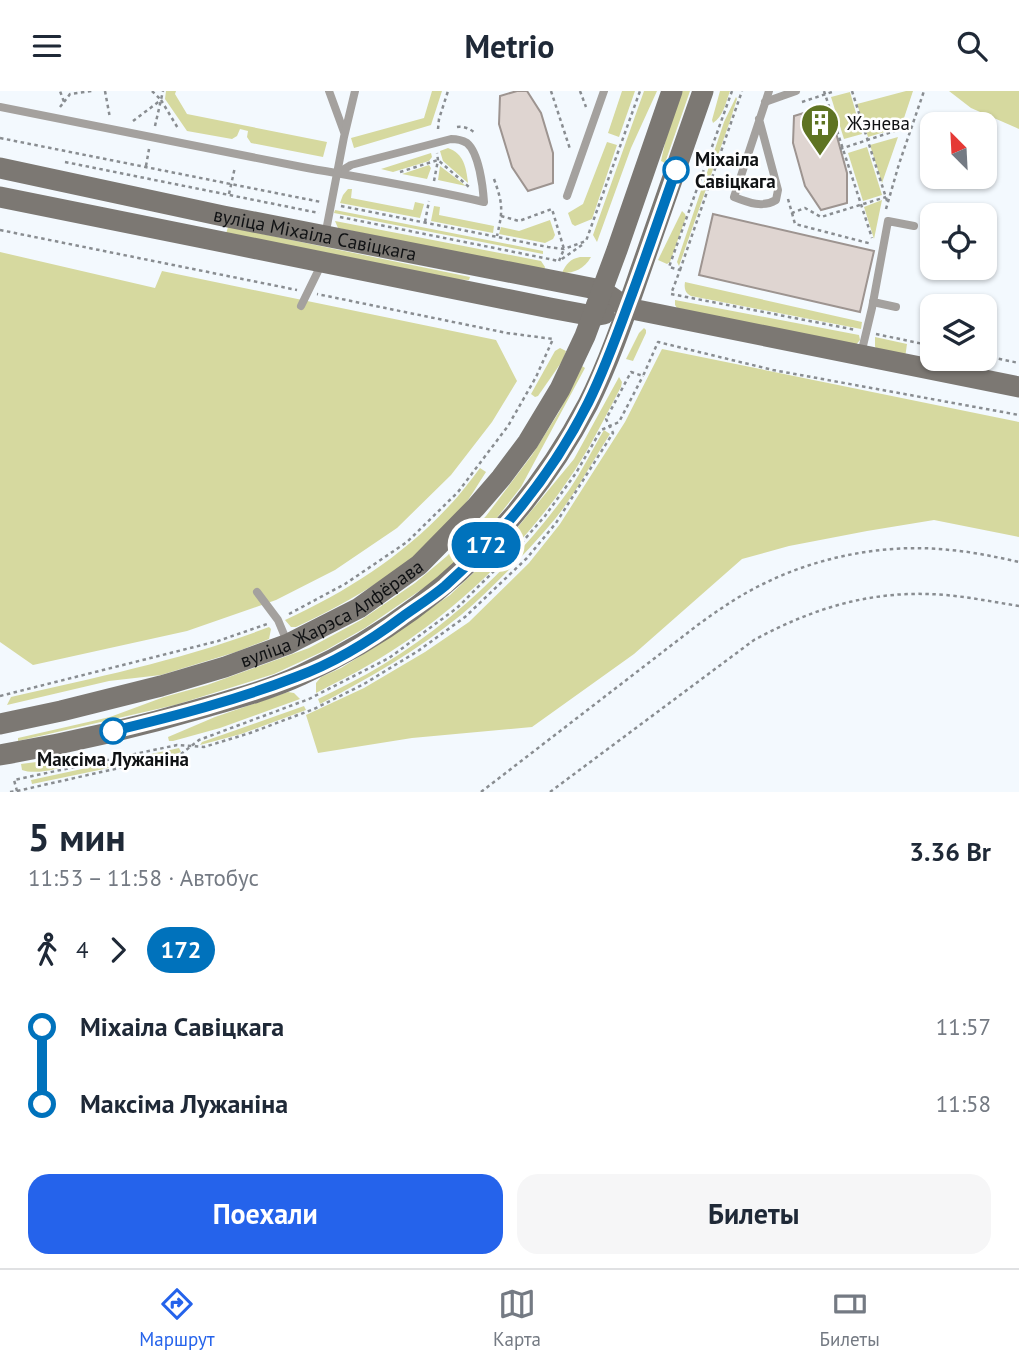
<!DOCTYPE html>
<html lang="ru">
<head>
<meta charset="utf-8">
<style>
  :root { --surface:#fff; --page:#f6f6f7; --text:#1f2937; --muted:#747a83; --line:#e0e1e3; --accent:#2563eb }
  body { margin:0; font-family:"PT Sans",sans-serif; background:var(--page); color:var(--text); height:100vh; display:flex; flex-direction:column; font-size:26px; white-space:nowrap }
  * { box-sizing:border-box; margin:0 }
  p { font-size:23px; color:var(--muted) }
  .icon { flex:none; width:38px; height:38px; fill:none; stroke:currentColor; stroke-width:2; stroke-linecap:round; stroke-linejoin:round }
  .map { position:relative; height:701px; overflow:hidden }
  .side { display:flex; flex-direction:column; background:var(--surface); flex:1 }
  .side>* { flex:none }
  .badge { padding:0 14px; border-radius:23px; font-size:24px; line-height:46px }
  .needle { width:46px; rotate:336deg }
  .controls { position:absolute; left:920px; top:21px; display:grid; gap:14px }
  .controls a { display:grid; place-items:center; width:77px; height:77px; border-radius:14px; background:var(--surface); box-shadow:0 2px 5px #0004; font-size:35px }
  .map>.badge { position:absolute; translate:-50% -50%; box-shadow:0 0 0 4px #fff }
  .legs { display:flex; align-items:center; gap:10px; height:77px; padding:0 28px; font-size:23px }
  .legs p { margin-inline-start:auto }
  .head { display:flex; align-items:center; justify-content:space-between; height:119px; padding:0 28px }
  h1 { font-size:38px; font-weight:800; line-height:52px }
  .action { display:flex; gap:14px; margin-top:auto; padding:14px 28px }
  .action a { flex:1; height:80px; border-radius:21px; background:var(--accent); color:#fff; font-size:28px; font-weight:800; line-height:80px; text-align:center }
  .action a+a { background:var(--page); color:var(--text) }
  ul { padding:0 28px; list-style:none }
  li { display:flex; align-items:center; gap:24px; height:77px; font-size:26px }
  li i { display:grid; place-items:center; width:10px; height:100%; margin:0 9px; background:currentColor }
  li i::after { content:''; width:18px; height:18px; margin:-9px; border:5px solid; border-radius:50%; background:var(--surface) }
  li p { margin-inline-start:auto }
  li:first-child i { background:linear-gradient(#0000 50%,currentColor 0) }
  li:last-child i { background:linear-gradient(currentColor 50%,#0000 0) }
  header { display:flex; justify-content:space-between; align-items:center; height:91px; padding:0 28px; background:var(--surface); font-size:32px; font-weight:800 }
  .tab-bar { display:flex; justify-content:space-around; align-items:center; height:98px; border-top:2px solid var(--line); background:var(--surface); font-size:19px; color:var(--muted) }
  .tab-bar a { display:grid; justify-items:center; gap:4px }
  .tab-bar .selected { color:var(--accent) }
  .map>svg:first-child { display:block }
  .green { fill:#d6d99f }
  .building { fill:#dfd5d1; stroke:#9d9490; stroke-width:2 }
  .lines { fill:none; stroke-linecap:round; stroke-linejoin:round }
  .path { stroke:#898d91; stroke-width:2.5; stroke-dasharray:3.5 3.5; stroke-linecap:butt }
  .lane { stroke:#a4a19e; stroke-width:8 }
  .secondary { stroke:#7c7873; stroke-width:21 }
  .line-1-casing { stroke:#fff; stroke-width:16 }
  .line-1 { stroke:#0072bc; stroke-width:10 }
  .stop-1-dot { fill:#fff; stroke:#0072bc; stroke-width:3.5 }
  .labels { text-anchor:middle; stroke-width:5; stroke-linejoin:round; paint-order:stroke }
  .poi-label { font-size:19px; fill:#101214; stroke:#fff; text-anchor:start }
  .stop-label { font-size:19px; font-weight:bold; fill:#101214; stroke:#fff; text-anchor:start }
  .street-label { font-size:19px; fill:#101214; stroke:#fff }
</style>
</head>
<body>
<header><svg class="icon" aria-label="menu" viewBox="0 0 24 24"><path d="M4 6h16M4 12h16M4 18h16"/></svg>Metrio<svg class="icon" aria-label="search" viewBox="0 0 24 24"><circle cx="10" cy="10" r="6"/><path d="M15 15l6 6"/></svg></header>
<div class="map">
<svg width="1019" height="701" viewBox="0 0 1019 701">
  <rect width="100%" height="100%" fill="#f3f9fe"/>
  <g class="green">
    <path d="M166,0H176L175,3L187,23L327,51L323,66L251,52L247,46L248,40L240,38L237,45L232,48L187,40L165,8Z"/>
    <path d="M432,0H442L431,34L354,57L351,47L424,27Z"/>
    <path d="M622,0H635L619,46L608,42Z"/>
    <path d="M644,0H657L631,57L597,151L593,144Z"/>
    <path d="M678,0H690L665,72L661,70L673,16Z"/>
    <path d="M720,0H730C726,11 723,26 713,32L712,29Z"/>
    <path d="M906,0H913L901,36L868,46L857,13Z"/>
    <path d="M949,0H1019V38L971,17Z"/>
    <path d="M850,1L862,43L844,48L831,6Z"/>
    <path d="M736,6L737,8L730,30L679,175L677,171L724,31Z"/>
    <path d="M898,46L882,92L870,54Z"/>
    <path d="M607,51L617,54L592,128L575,135L572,133L568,122L583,113Z"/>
    <path d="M867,56L882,104L863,110L848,62Z"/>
    <path d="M448,57C464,63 466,76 468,92L443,70L440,60Z"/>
    <path d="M431,62L432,66L429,70L393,81L381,78Z"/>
    <path d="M429,74L431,77L427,88L402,83Z"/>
    <path d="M440,75L466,95L438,89Z"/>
    <path d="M348,98H352L351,107L413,119L415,111L424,113L420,127L340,112L343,104Z"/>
    <path d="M882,109L874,148L864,116Z"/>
    <path d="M434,115L440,116L439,124L494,135L493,142L431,130Z"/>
    <path d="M335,119L543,160V163L334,122Z"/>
    <path d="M682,120L685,123L686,126L670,171L667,173L658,169Z"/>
    <path d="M550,129L555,144L553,148L545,152L499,143L501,136L519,140Z"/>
    <path d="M335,130L541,170L545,176L544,180L338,137Z"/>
    <path d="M228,136L470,186L469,189L423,187L225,146Z"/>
    <path d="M0,161L155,197L162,180L496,249L517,290L492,331L451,384L397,437L335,479L276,509L187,540L33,574L0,551Z"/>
    <path d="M580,166H591C584,178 575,182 562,182C566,173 570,168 580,166Z"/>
    <path d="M685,191L862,231L861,238L691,205C685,202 684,197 685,191Z"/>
    <path d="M675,209L859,244L860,249L855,255L677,217L675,214Z"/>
    <path d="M644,237L646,239V242L633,270L626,268L639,242Z"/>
    <path d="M875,246L907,253L905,267L876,258L875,255Z"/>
    <path d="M560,257L566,260L563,269L538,305L535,306L531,303L555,260Z"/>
    <path d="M662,258L1019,331V446L934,429L867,440L789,455L742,468L634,563L532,636L412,647L318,662L306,624L364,597L425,561L469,531L529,472L560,433L625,331Z"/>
    <path d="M582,275L585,277L521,396L493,432L454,472L431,492L365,537L326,559L274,583L175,614L18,650V647L110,626L164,606L207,594L309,557L361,529L415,492L447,465L486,425L532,364L559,321Z"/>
    <path d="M619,286L622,291L621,296C606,324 592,353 575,379C525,455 451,526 372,572C354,583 334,592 316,602V592L321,586L341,577L378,554L450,504L503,454L574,368Z"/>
    <path d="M604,339L610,343C592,371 576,402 555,428C528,460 493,497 461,524C418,559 369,587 320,613L318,608C340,597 363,586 384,573C456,529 520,467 569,399C582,380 592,359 604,339Z"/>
    <path d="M480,377L486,381C476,396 467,413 455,426C415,473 352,510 296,536H291L285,529C346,501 403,465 449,415C460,404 470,390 480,377Z"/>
    <path d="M269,536L271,538L269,548L236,561L161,584L109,590L7,614L11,606C97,586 186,568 269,536Z"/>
    <path d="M288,601L294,602L300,608L220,637L173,650H169L168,646L215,626Z"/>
    <path d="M304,615L306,619L241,643L200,654L202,651Z"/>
    <path d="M179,657L181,661L176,663L32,693L31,689Z"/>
    <path d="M75,666V670C64,678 35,684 22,679L21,673Z"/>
  </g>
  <g class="building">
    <path d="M517,0H527L541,22L553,62V92L528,100L512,76L499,33L500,5Z"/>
    <path d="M820,17L836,42L847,82V112L821,119L805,95L793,52L794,25Z"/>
    <path d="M713,123L874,160L860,221L699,184Z"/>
  </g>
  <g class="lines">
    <g class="path">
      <path d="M105,0L110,27"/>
      <path d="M152,0L161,9"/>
      <path d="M551,0L570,58"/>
      <path d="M580,0L586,16"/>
      <path d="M732,0L669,176L680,179L671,203L856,239"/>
      <path d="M824,0L872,147"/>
      <path d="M852,0L888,113"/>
      <path d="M64,11L70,3L92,0"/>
      <path d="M802,11L835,0"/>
      <path d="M60,16L64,11L60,0"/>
      <path d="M133,30L161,9L179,39"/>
      <path d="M155,35L163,0"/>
      <path d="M457,36C464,35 471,38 476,43"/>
      <path d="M438,38L439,28L448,0"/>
      <path d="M0,47L321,111"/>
      <path d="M840,58L913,34"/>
      <path d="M65,71L319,122"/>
      <path d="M146,75L149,58"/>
      <path d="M400,81L438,69L469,96"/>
      <path d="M494,88C503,113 503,119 497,145"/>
      <path d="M434,90L438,69L437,62"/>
      <path d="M229,103L235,76"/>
      <path d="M788,108L792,122L805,117L821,126L886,106"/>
      <path d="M341,115L548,156L564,158L586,150L640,0"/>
      <path d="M886,118L899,73L924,0"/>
      <path d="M792,122L795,133L872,153"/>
      <path d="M501,125L519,130L552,118L564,158L559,170L582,154"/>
      <path d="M340,126L559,170"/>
      <path d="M425,131L429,110"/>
      <path d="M0,139L297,199"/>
      <path d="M680,179L742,0"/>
      <path d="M876,243L933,255"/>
      <path d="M985,265L1019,272"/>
      <path d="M289,523L345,493L407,451L458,401L508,335L536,286L553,248L507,242L317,203"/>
      <path d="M0,605L218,550L267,533"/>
      <path d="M17,700L181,663L199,649L309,608L389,567L457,517L517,457L545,425L576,382L601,339L619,331L643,285"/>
      <path d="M10,701L17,700L14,689L177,654L204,656L250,642L314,618L364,593L418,560L465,526L527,467L556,432L613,342L606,328L631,281L643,285L658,251L773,279L1019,324"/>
      <path d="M481,701L699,533C720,518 740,504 763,493C819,465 888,452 950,459C974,461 996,466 1019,471"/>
      <path d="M550,701L754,549C815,516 875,498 945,504C969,506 994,511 1019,515"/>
    </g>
    <g class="lane">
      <path d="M329,0L344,41"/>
      <path d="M765,11L796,0"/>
      <path d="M0,16C101,36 201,56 302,76C363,87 424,97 484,111C483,96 479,62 467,52C462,49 456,48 451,48L351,74L338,82"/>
      <path d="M759,28L778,99L776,109C763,117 749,112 734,106L769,0"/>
      <path d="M567,105L604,0"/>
      <path d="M325,145L344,46L355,0"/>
      <path d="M873,211L896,216"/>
      <path d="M301,215L321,174"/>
      <path d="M861,263L872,217L888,130L914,135"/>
      <path d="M257,501L278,529L288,553"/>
    </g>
    <g class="secondary">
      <path id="s1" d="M0,77L223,125L601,199L627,217L1019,296"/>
      <path d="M0,106L550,217L593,225L604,223"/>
      <path id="s2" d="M0,633L61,620L161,595L225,576L288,553L359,517L419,474L476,416L501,387L528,351L560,298L585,245L617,159L672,0"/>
      <path d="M0,664C69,652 139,636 206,616C238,607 271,598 301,584C427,526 524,435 588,313C610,269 626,221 642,175C662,117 683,58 703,0"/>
    </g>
  </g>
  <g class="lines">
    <g class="line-1-casing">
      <path id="line-1" d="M113,640C175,625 237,609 296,586C334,572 370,550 402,526C416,516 432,506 445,495C503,443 553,382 588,312C604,280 616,247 628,214C645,169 660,124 676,79"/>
    </g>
    <use href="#line-1" class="line-1"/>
  </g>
  <defs>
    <g id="building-pin" transform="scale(2.0125)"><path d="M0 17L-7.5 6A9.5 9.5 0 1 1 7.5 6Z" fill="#5e7322" stroke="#fff"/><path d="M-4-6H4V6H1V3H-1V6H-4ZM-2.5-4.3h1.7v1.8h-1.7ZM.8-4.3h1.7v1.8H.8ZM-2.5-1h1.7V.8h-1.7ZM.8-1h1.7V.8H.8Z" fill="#fff"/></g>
  </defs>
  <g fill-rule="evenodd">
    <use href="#building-pin" x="820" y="32"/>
  </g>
  <g class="stop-1-dot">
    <circle cx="676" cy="79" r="12"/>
    <circle cx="113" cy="640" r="12"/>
  </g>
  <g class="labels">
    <g class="poi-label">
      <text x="847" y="39">Жэнева</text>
    </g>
    <g class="stop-label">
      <text x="695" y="75">Міхаіла<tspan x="695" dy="22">Савіцкага</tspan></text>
      <text x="113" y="675" text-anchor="middle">Максіма Лужаніна</text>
    </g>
    <g class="street-label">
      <text dy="7" stroke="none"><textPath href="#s1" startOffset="322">вуліца Міхаіла Савіцкага</textPath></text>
      <text dy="7" stroke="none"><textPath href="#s2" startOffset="352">вуліца Жарэса Алфёрава</textPath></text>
    </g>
  </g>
</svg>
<div class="controls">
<a><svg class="needle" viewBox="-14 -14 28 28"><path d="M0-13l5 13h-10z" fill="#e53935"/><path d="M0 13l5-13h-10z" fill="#747a83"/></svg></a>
<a><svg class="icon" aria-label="locate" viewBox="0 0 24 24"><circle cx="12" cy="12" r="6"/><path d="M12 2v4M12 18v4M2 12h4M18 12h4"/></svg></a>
<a><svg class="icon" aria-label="layers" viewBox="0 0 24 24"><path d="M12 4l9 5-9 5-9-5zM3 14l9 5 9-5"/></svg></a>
</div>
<b class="badge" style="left:486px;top:454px;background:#0072bc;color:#fff">172</b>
</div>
<section class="side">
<div class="head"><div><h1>5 мин</h1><p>11:53 – 11:58 · Автобус</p></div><b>3.36 Br</b></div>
<div class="legs"><svg class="icon" aria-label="walk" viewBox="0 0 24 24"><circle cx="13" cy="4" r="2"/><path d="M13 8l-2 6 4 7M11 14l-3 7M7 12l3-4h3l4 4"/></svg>4<svg class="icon" aria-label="forward" viewBox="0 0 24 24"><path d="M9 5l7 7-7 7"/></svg><b class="badge" style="background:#0072bc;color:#fff">172</b></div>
<ul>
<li><i style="color:#0072bc"></i><b>Міхаіла Савіцкага</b><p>11:57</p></li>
<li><i style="color:#0072bc"></i><b>Максіма Лужаніна</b><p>11:58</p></li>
</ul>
<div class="action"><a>Поехали</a><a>Билеты</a></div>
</section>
<nav class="tab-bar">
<a class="selected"><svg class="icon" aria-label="directions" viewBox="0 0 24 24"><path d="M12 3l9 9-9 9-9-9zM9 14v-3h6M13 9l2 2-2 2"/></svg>Маршрут</a>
<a><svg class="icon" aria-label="map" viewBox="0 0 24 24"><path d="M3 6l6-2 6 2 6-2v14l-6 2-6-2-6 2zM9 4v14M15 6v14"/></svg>Карта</a>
<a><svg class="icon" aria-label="tickets" viewBox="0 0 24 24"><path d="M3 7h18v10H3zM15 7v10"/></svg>Билеты</a>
</nav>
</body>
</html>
